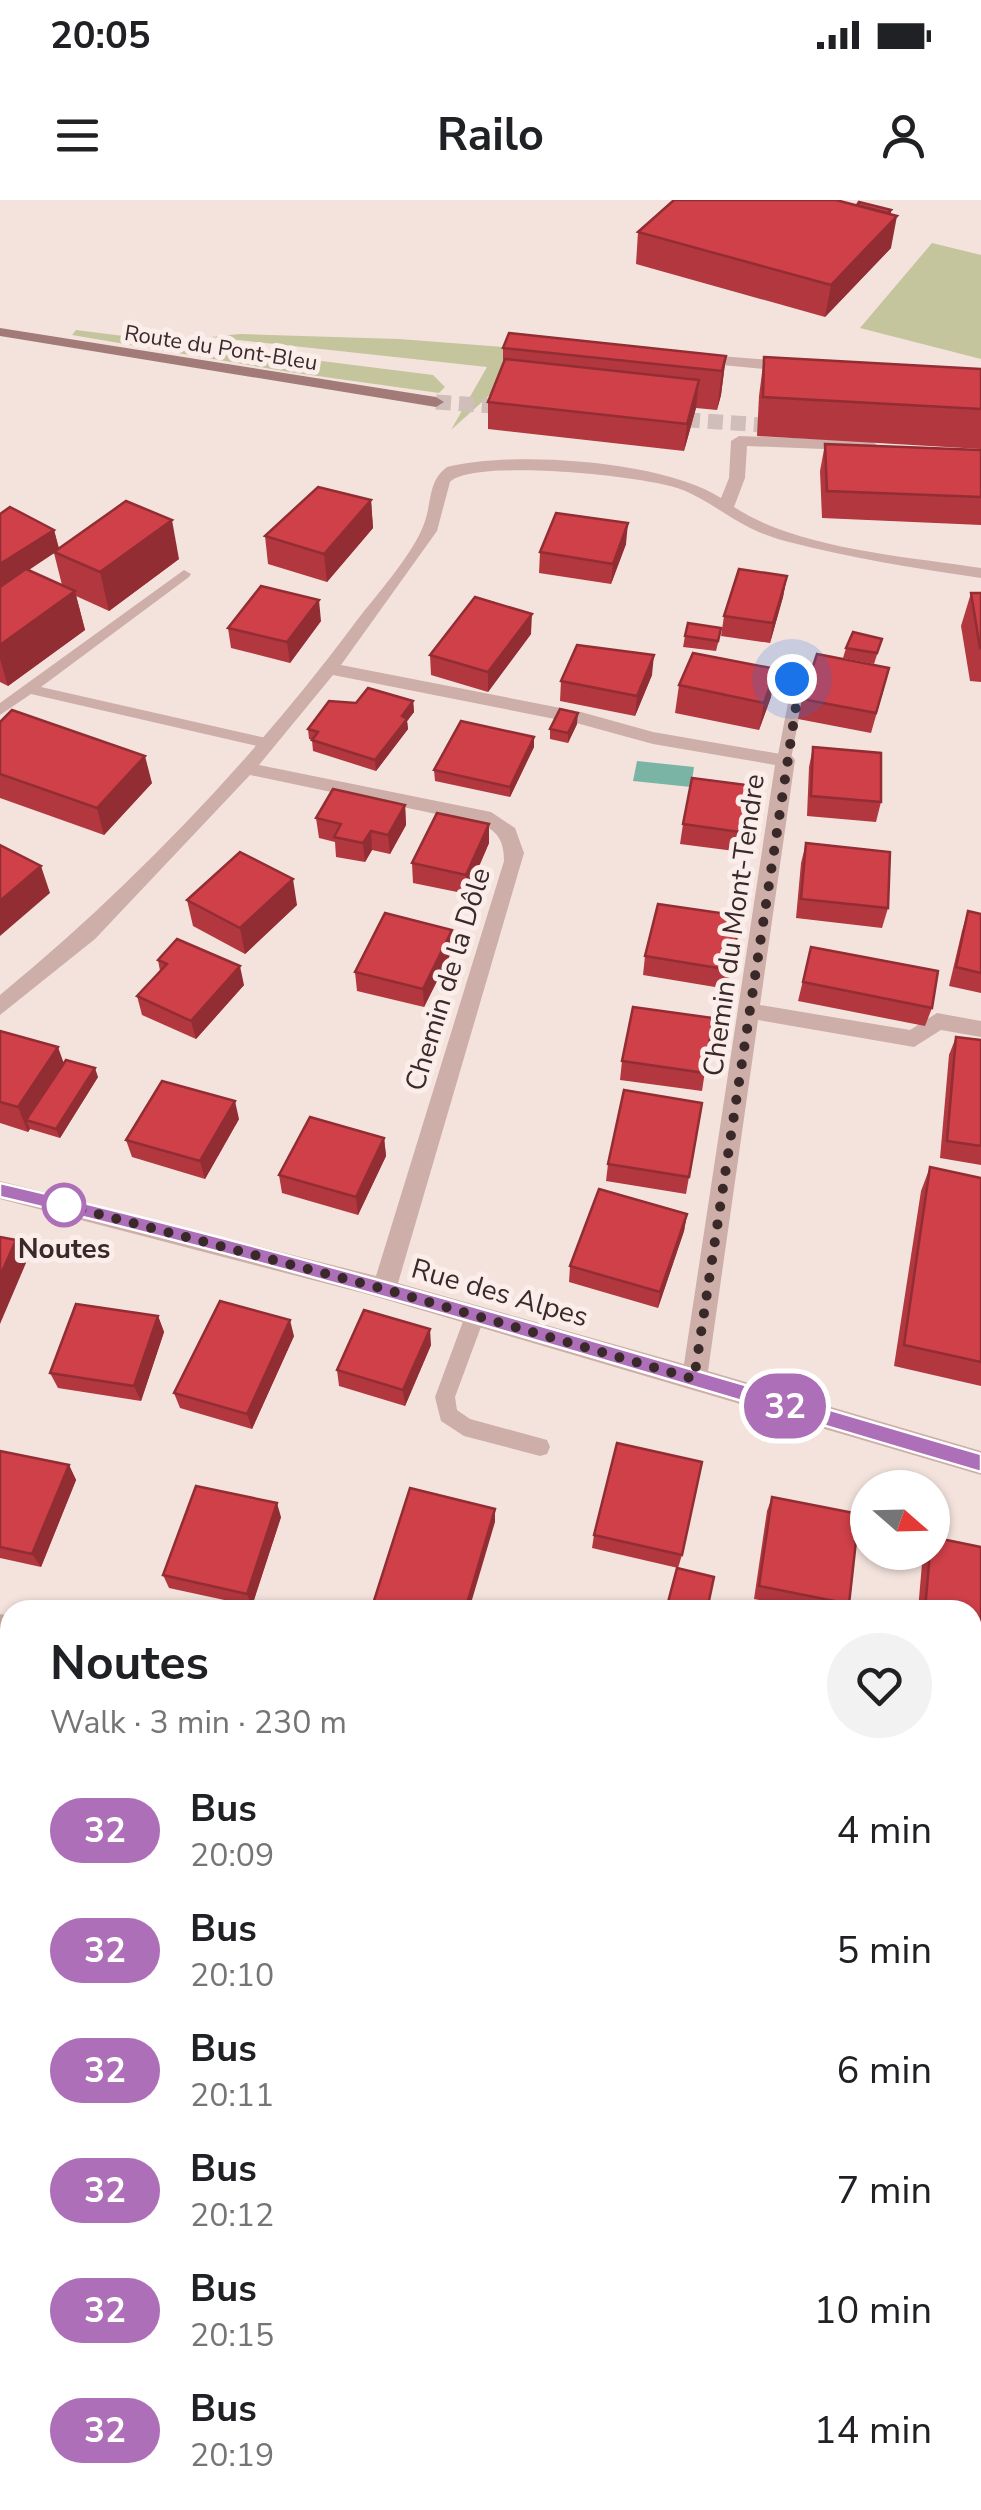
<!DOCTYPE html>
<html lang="en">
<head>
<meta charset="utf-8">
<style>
  :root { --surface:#fff; --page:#f2f2f2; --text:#202124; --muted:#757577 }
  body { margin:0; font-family:"Nunito Sans",sans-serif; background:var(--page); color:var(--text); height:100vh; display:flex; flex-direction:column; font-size:38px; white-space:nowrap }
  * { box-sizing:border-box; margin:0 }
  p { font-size:32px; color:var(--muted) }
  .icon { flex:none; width:55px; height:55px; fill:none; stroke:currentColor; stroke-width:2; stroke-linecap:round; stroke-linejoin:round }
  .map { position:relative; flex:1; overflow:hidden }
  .details { position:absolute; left:0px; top:1400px; width:982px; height:910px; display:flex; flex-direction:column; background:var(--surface); border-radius:30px 30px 0 0; box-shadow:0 2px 8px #0004 }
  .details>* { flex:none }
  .badge { padding:0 20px; border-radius:32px; font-size:35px; line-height:65px }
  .needle { width:65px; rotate:110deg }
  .buttons { position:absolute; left:850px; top:1270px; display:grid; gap:20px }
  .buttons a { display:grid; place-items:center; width:100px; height:100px; border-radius:50%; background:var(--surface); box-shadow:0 2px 8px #0004; font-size:50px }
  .you { position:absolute; width:50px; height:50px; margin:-25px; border:8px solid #fff; border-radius:50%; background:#1a73e8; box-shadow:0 0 0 15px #1a73e833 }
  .map>.badge { position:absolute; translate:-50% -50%; box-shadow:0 0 0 5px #fff }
  .round { display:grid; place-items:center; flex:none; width:105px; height:105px; border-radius:52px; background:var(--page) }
  .overview { display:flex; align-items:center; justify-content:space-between; height:170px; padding:0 50px }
  h1 { font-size:48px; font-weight:700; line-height:75px }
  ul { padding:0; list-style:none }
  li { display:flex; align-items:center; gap:30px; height:120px; padding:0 50px }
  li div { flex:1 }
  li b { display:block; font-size:38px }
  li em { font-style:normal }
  li .badge { min-width:110px; font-weight:700; text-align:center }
  .status { display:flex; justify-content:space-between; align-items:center; height:70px; padding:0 50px; background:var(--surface); direction:ltr }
  .status svg { height:28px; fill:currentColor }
  header { display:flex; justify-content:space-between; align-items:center; height:130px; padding:0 50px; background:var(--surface); font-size:45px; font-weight:700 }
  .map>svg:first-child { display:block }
  .green { fill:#c4c59c }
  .water { fill:#7ab4a5 }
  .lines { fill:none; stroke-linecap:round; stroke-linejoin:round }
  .secondary-tunnel { stroke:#cfbeb9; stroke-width:15; stroke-dasharray:15 8; stroke-linecap:butt }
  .lane { fill:#ceaea8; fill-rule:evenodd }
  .street { fill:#ceaea8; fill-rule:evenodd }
  .secondary { fill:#a27b79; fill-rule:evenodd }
  .wall { fill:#b3373f; fill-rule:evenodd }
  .shaded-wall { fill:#922d33 }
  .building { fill:#d04049; stroke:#922d33; stroke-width:2.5 }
  .line { fill:#ac6fb8; stroke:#fff; stroke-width:2.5 }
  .walk { stroke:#3a2929; stroke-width:10; stroke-dasharray:0 18 }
  .stop-dot { fill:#fff; stroke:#ac6fb8; stroke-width:5 }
  .labels { text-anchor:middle; stroke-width:10; stroke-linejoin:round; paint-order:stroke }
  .far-street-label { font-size:22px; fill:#3a2929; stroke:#fbeeea }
  .street-label { font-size:28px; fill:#3a2929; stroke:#fbeeea }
  .stop-label { font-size:28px; font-weight:bold; fill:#3a2929; stroke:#fbeeea }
</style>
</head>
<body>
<div class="status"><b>20:05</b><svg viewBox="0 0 49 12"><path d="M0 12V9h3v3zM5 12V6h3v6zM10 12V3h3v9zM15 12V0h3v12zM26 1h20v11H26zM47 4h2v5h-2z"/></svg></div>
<header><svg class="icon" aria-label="menu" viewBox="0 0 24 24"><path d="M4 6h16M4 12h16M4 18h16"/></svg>Railo<svg class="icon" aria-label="person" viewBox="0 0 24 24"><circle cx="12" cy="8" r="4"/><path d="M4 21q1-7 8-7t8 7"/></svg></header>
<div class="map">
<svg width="981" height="2310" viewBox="0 0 981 2310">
  <rect width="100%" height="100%" fill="#f4e3dd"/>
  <g class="green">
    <path d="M932,43L981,55V159L860,128Z"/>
    <path d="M76,130L433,175L445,187L439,193L289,172L72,135Z"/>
    <path d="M240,134L399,139L530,149L513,174L451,230L487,167L211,137Z"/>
    <path d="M10,2196V2300H521L542,2310H0V2212Z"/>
  </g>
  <path class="water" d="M637,561L694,567L691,587L633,581Z"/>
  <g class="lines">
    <g class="secondary-tunnel">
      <path d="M436,202L522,208"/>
      <path d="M662,218L791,227"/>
    </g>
    <g class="lane">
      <path d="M184,370L191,374L189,377L41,487L266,538L274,543L271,546L266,548L31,494L0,515V503Z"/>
      <path d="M748,466L797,476L805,487L790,564L785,565L777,560L791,487L787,483L743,474L741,471Z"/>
      <path d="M475,1108L482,1110L485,1116L455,1197L457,1210L470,1219L547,1240L550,1247L547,1254L540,1256L464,1236L441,1221L435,1197L465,1116L468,1110Z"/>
    </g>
    <g class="street">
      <path d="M695,154L795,162L803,167L795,172L690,162L687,159Z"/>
      <path d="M739,236L871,241L879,246L871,251L747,246L745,278L734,307C798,349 905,356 981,368V378C915,368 849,358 785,341C739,329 722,307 683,290C650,276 473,258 450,282L437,331L341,465L581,512L653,532L792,556L795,560L760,805L910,830L937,813L981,821V837L941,830L914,847L758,820L708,1171L981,1251V1275L370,1095L0,999V981L376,1076L504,661C504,641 498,631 479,623L250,575L95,739L0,815V795C131,687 250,563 352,427C373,398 414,355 425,321C432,301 428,281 447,267C513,250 665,261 721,298L729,278L731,241ZM333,475L580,524L653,544L775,565L684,1164L398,1083L524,653L515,628L491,612L259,565Z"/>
      <path d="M0,1414L10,1416V1442L0,1440Z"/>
      <path d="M0,1732L10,1736V1766L0,1762Z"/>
    </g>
    <path class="secondary" d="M0,128L436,197L444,202L436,207L0,136Z"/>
  </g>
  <g class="wall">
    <path d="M857,5L891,10V48L825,117L636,64L638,32Z"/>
    <path d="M503,148L726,156L721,195L717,210L696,208L684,251L488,229V202L503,163Z"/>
    <path d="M764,157L981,169V249L757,236L759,196Z"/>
    <path d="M825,244L981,250V325L822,318L820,271Z"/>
    <path d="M371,300L373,328L327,382L268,364L265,336Z"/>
    <path d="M0,314L54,330L59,348L179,359L109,411L76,396L85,430L8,486L0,482ZM54,353L62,385L29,370Z"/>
    <path d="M626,344L611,384L539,373L540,352Z"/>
    <path d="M787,376L783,397L770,443L721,436L724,416Z"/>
    <path d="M971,393H981V482L970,481L961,426Z"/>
    <path d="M321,421L290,463L231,448L228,428Z"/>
    <path d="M531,434L488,492L431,475L430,455Z"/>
    <path d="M685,436L719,439L716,451L683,447Z"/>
    <path d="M882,439L874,464L843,458L846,448Z"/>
    <path d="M652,475L635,516L560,501L561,481Z"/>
    <path d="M679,485L771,497L759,530L675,513Z"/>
    <path d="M884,488L871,533L798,519L802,499Z"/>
    <path d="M413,501L414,512L407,521L408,529L376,571L313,551L312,540L309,539L308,529L356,503Z"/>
    <path d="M0,522L152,583L104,635L0,598Z"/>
    <path d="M577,524L568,543L550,539V529Z"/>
    <path d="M534,547L510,597L435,581L434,570Z"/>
    <path d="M813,547L881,602L876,622L807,616L809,567Z"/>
    <path d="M762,587L750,653L680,644L683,624Z"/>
    <path d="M405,605L406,625L390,654L372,650L365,662L336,657L335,642L319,638L316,618Z"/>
    <path d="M489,624V643L467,694L413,683L412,663Z"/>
    <path d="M806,643L888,708L882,728L796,718L801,663Z"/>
    <path d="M187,700L297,705L245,754L193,726Z"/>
    <path d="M968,711L981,714V793L949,786L962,731Z"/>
    <path d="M741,716L727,789L643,775L645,756Z"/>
    <path d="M811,747L932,808L925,826L798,801Z"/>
    <path d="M453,749L424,807L357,791L355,772Z"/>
    <path d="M158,760L244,785L196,839L142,815L137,796L160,771Z"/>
    <path d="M713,818L702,891L620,880L622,861Z"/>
    <path d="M0,831L64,863L98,877L60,938L30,929L28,932L0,923Z"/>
    <path d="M956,837L981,840V965L940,958L949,855Z"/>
    <path d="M702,903L686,994L606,981L608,964Z"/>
    <path d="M239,919L205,979L132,957L126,940Z"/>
    <path d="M384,938L386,956L358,1015L282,993L279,975Z"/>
    <path d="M930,967L981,978V1186L894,1166L921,991Z"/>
    <path d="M687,1014L684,1031L658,1108L569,1082L570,1066Z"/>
    <path d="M158,1116L164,1132L141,1201L58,1188L50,1173Z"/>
    <path d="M294,1136L252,1229L180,1208L174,1193Z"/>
    <path d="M431,1145L405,1206L339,1186L337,1170Z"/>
    <path d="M0,1251L69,1265L76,1280L41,1367L0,1358Z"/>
    <path d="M772,1297L849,1404L846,1410H809L754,1399L767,1311Z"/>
    <path d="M281,1317L252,1406L169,1388L163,1375Z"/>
    <path d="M594,1335L682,1355L678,1368L592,1348Z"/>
    <path d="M981,1347V1447L972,1445V1410H918L923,1352Z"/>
    <path d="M972,1806L981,1810V1924L972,1921Z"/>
  </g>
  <g class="shaded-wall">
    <path d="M897,16L891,48L825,117L831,85Z"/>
    <path d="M726,156L721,195L717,210L722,171Z"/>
    <path d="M699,180L696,208L684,251L687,224Z"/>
    <path d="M371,300L373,328L327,382L324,354Z"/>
    <path d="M172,320L179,359L109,411L100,372Z"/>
    <path d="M628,323L626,344L611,384L613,364Z"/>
    <path d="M54,330L59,350L0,388V364Z"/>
    <path d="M787,376L783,397L770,443L773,423Z"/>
    <path d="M75,391L85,430L8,486L0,459V445Z"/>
    <path d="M319,400L321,421L290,463L287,442Z"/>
    <path d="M532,414L531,434L488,492V472Z"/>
    <path d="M654,455L652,475L635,516L637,496Z"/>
    <path d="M776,469L771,497L759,530L764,503Z"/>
    <path d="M413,501L414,512L407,521L408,529L376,571L375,560L402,516Z"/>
    <path d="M578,513L577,524L568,543V533Z"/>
    <path d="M534,537V547L510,597V587Z"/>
    <path d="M145,556L152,583L104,635L97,608Z"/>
    <path d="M405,605L406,625L390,654L388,635Z"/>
    <path d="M489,624V643L467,694L466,675Z"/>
    <path d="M371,631L372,650L365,662L363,643Z"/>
    <path d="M41,666L50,693L0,736V701Z"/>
    <path d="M293,679L297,705L245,754L240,728Z"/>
    <path d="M452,730L453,749L424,807L423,789Z"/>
    <path d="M240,766L244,785L196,839L191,821Z"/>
    <path d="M58,847L67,872L26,920L30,929L28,932L18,907Z"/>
    <path d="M95,868L98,877L60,938L56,929Z"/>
    <path d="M235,901L239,919L205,979L200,961Z"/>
    <path d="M384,938L386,956L358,1015L356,997Z"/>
    <path d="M687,1014L684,1031L658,1108L660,1092Z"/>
    <path d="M16,1040L26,1063L0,1124V1076Z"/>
    <path d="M158,1116L164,1132L141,1201L134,1186Z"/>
    <path d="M290,1120L294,1136L252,1229L247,1214Z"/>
    <path d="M430,1129L431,1145L405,1206L403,1190Z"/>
    <path d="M69,1265L76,1280L41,1367L32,1354Z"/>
    <path d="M277,1303L281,1317L252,1406L247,1394Z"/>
    <path d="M495,1309V1322L469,1410H465Z"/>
    <path d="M10,2010V2032L3,2045H0V2029Z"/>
  </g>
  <g class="building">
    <path d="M674,0H836L897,16L831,85L638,32Z"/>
    <path d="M859,2L891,10L888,13L857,5Z"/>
    <path d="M509,133L726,156L722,171L503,148Z"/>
    <path d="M764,157L981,169V209L763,197Z"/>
    <path d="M505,159L699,180L687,224L488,202Z"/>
    <path d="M825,244L981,250V297L827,291Z"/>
    <path d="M318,287L371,300L324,354L265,336Z"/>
    <path d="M126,301L172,320L100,372L54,352Z"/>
    <path d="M10,307L54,330L0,364V314Z"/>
    <path d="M556,313L628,323L613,364L540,352Z"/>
    <path d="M26,369L75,391L0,445V387Z"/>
    <path d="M739,369L787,376L773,423L724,416Z"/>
    <path d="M261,386L319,400L287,442L228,428Z"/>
    <path d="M971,393H981V448H980Z"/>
    <path d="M475,397L532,414L488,472L430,455Z"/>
    <path d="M688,423L721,428L718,441L685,436Z"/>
    <path d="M853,432L882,439L877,453L846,448Z"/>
    <path d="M577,445L654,455L637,496L561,481Z"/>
    <path d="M693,453L776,469L764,503L679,485Z"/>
    <path d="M817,454L889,468L876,513L802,499Z"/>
    <path d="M368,488L413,501L402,516L407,519L375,560L312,540L318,532L308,529L329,501L356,503Z"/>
    <path d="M560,509L578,513L568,533L550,529Z"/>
    <path d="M12,510L145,556L97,608L0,574V522Z"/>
    <path d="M461,521L534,537L510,587L434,570Z"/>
    <path d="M813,547L881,553V602L811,596Z"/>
    <path d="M692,578L762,587L754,634L683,624Z"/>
    <path d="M333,589L405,605L388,635L371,631L363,643L334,637L341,624L316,618Z"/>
    <path d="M437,613L489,624L466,675L412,663Z"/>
    <path d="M806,643L890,652L888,708L801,699Z"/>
    <path d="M0,645L41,666L0,701Z"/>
    <path d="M240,652L293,679L240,728L187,700Z"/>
    <path d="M658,704L741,716L730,770L645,756Z"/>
    <path d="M968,711L981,714V773L956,767Z"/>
    <path d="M385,713L452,730L423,789L355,772Z"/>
    <path d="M177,739L240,766L191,821L137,796L167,764L158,760Z"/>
    <path d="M811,747L938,771L932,808L803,782Z"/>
    <path d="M633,807L713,818L705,873L622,861Z"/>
    <path d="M0,831L58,847L18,907L0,902Z"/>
    <path d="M956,837L981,840V946L947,941Z"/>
    <path d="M66,860L95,868L56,929L26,920Z"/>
    <path d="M162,881L235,901L200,961L126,940Z"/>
    <path d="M624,890L702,903L689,977L608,964Z"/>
    <path d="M310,917L384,938L356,997L279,975Z"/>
    <path d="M930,967L981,978V1162L904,1145Z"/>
    <path d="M599,989L687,1014L660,1092L570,1066Z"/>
    <path d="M0,1037L16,1040L0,1076Z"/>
    <path d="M220,1101L290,1120L247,1214L174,1193Z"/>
    <path d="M76,1104L158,1116L134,1186L50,1173Z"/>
    <path d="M364,1110L430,1129L403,1190L337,1170Z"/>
    <path d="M617,1243L702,1262L682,1355L594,1335Z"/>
    <path d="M0,1251L69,1265L32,1354L0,1347Z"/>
    <path d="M196,1286L277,1303L247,1394L163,1375Z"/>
    <path d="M410,1288L495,1309L465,1410H371Z"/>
    <path d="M772,1297L859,1314L849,1404L759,1386Z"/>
    <path d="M932,1337L981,1347V1433L972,1431V1410H925L930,1352H932Z"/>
    <path d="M677,1368L714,1377L707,1410H666Z"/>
    <path d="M972,1806L981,1810V1916L972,1913Z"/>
    <path d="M0,1840L10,1846V2010L0,2029Z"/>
    <path d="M750,2300H880L878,2310H768Z"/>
  </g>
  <path class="line" d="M0,983C330,1060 655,1159 981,1254V1272C655,1176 331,1075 0,997Z"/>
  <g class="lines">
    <path class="walk" d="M64,1005L384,1089L694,1179L798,493V487L792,479"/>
  </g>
  <circle class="stop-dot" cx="64" cy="1005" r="20"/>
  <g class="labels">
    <g class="far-street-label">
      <text transform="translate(221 147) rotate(9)" y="8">Route du Pont-Bleu</text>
    </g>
    <g class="street-label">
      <text transform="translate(733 725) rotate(-82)" y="10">Chemin du Mont-Tendre</text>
      <text transform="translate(447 779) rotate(-73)" y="10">Chemin de la Dôle</text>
      <text transform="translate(500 1092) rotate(16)" y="10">Rue des Alpes</text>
    </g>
    <g class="stop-label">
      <text x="64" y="1058">Noutes</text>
    </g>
  </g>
</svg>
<div class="buttons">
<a><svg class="needle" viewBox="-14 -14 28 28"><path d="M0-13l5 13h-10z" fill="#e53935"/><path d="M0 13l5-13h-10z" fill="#757577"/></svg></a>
</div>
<div class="you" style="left:792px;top:479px"></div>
<b class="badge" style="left:785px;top:1206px;background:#ac6fb8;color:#fff">32</b>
<section class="details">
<div class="overview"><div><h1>Noutes</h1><p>Walk · 3 min · 230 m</p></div><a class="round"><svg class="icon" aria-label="heart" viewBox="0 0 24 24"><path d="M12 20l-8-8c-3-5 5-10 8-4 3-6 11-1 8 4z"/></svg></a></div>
<ul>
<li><span class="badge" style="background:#ac6fb8;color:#fff">32</span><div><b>Bus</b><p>20:09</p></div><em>4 min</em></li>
<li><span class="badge" style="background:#ac6fb8;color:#fff">32</span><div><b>Bus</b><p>20:10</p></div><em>5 min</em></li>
<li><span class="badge" style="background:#ac6fb8;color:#fff">32</span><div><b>Bus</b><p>20:11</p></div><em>6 min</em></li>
<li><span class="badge" style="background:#ac6fb8;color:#fff">32</span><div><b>Bus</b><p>20:12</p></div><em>7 min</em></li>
<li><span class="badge" style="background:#ac6fb8;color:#fff">32</span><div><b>Bus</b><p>20:15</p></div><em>10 min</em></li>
<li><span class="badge" style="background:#ac6fb8;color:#fff">32</span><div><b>Bus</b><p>20:19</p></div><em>14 min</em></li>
</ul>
</section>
</div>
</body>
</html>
